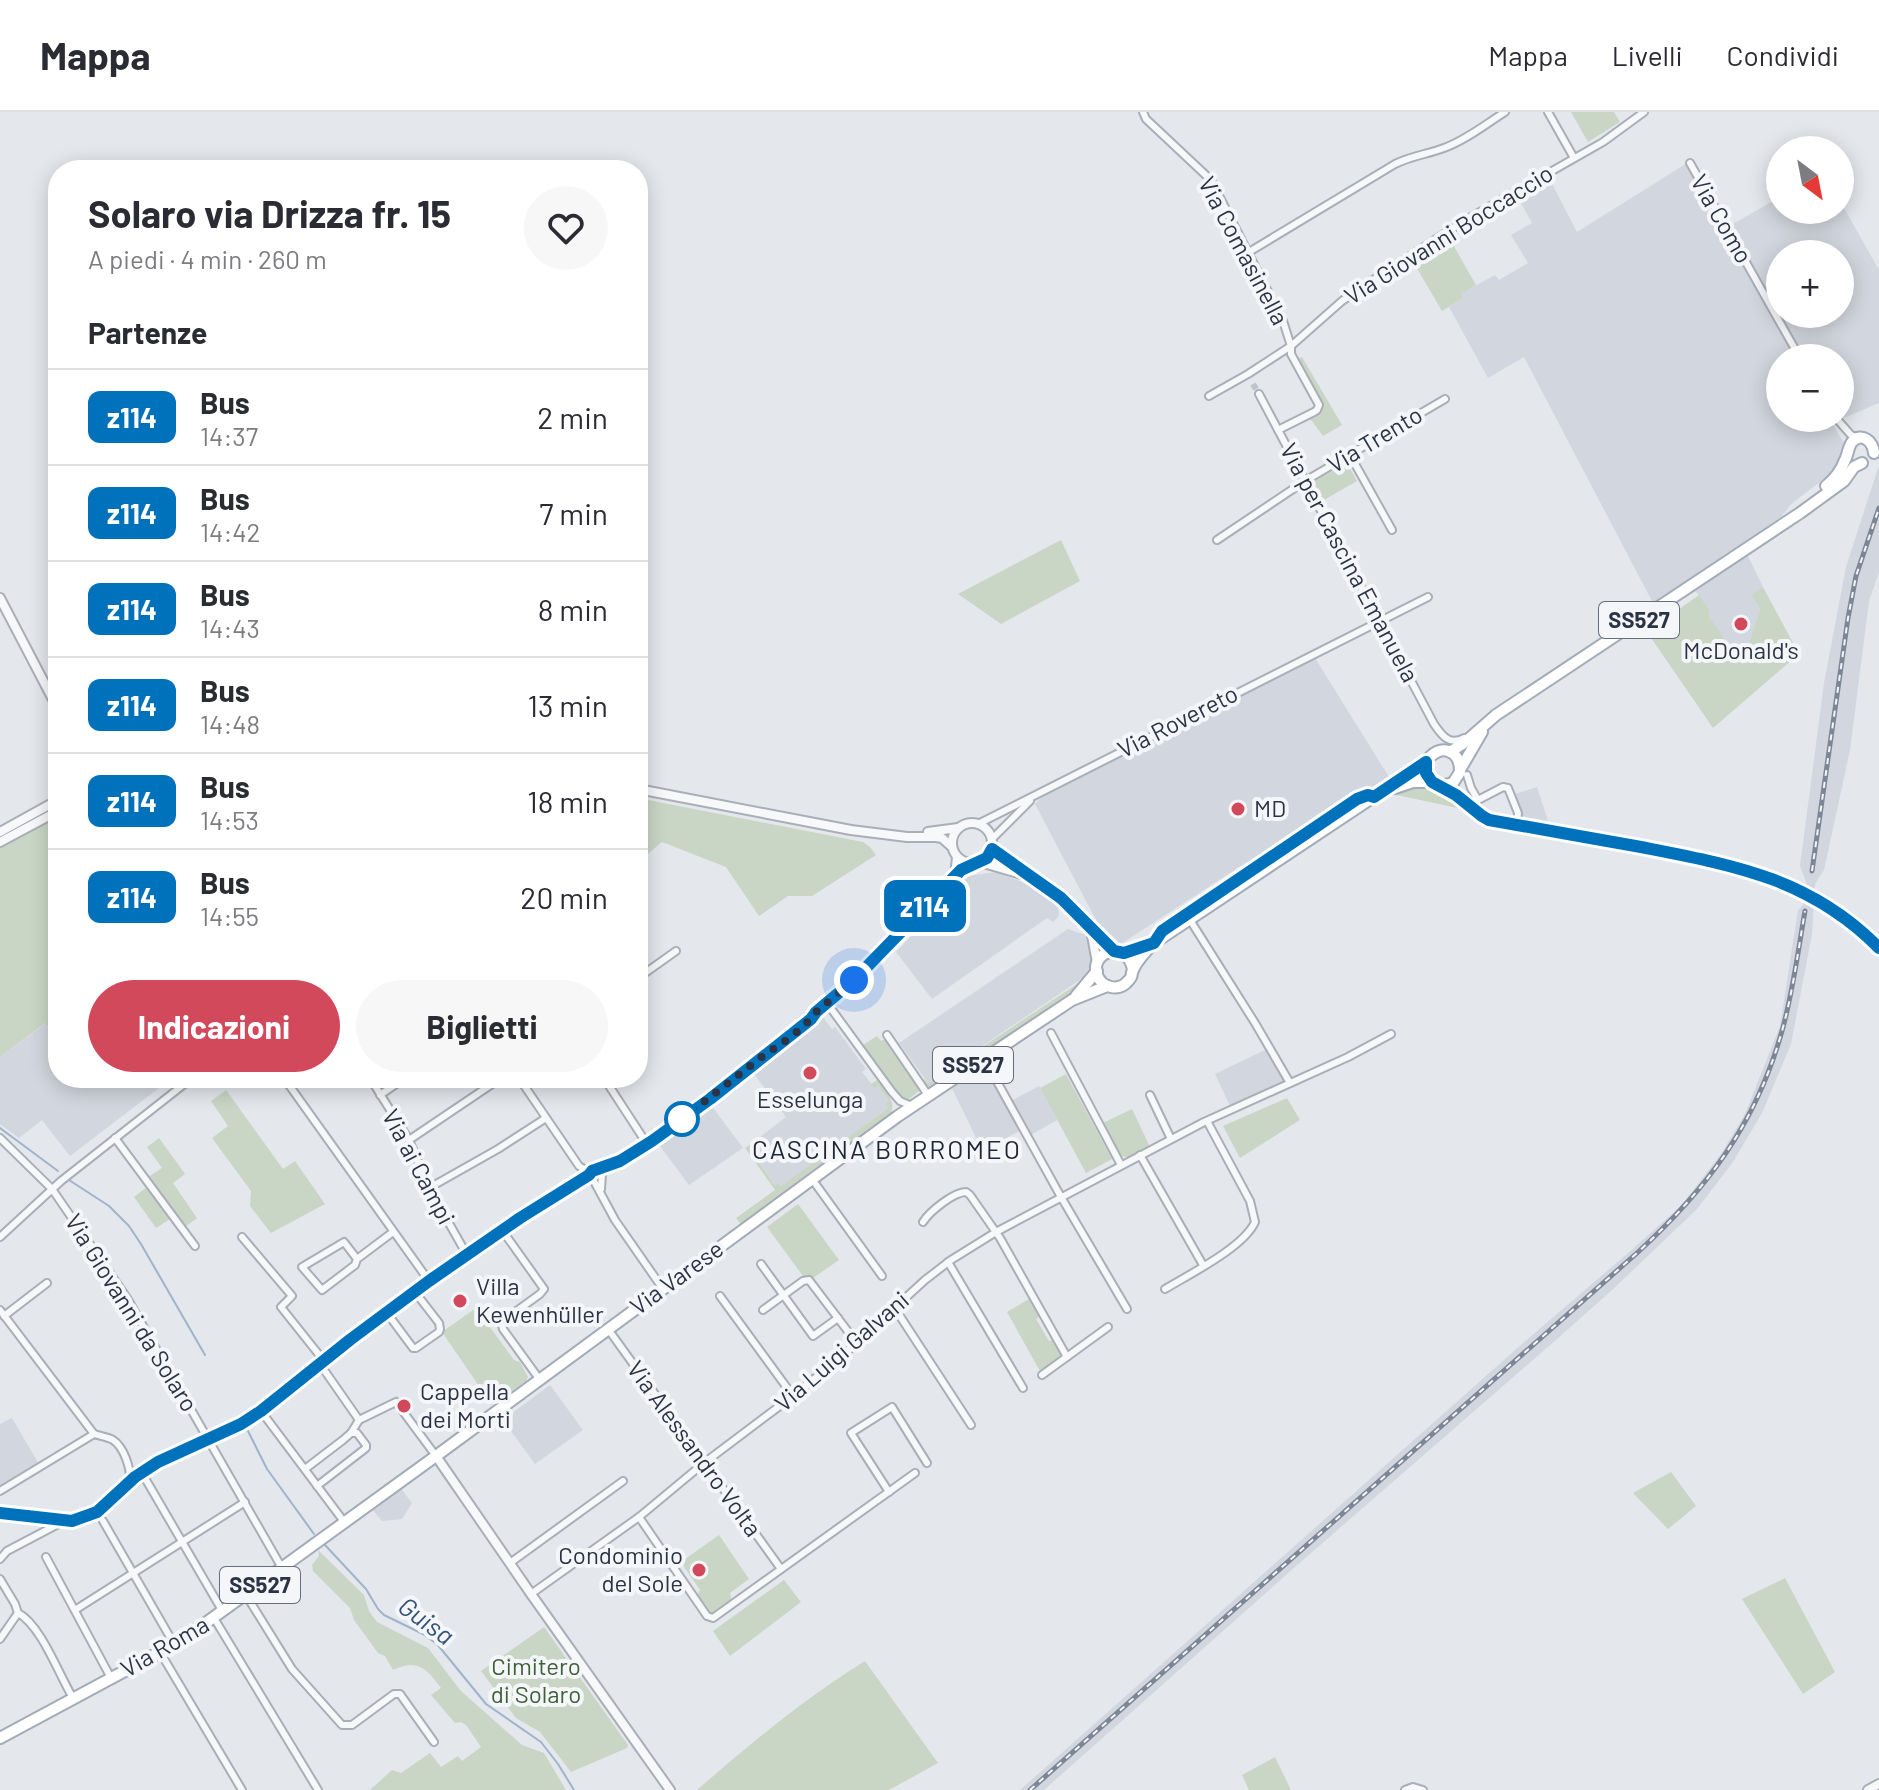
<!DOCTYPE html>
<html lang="it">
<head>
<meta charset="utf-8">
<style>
  :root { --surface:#fff; --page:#f7f7f7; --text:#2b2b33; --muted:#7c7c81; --line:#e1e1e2; --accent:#d1495b }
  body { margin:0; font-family:Barlow,sans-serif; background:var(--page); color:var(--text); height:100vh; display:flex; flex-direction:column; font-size:30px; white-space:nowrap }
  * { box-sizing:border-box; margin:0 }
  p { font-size:26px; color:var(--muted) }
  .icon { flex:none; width:44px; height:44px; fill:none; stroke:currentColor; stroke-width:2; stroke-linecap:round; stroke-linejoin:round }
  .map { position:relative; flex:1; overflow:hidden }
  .sheet { position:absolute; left:48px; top:48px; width:600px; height:928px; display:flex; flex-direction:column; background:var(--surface); border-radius:32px; box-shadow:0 4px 20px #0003 }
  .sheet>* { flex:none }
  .badge { padding:0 16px; border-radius:12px; font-size:28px; line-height:52px }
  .needle { width:52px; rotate:148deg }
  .fabs { position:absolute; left:1766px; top:24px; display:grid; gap:16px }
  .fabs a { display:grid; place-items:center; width:88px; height:88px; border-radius:50%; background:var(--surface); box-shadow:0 4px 20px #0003; font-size:40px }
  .you { position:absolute; width:40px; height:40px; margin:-20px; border:6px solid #fff; border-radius:50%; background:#1a73e8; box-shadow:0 0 0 12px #1a73e833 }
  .map>.badge { position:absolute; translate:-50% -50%; box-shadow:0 0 0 4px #fff }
  h2 { padding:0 40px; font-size:30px; line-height:72px }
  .round { display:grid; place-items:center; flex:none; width:84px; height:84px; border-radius:42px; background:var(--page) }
  .summary { display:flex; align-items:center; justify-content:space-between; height:136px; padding:0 40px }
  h1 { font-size:38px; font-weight:700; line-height:60px }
  .cta { display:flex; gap:16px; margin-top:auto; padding:16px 40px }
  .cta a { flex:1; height:92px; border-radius:48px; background:var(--accent); color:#fff; font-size:32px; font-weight:700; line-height:92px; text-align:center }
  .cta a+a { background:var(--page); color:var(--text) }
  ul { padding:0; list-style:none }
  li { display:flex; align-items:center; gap:24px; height:96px; padding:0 40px; border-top:2px solid var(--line) }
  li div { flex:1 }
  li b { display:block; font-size:30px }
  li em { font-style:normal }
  li .badge { min-width:88px; font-weight:700; text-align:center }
  header { display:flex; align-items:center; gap:48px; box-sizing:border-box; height:112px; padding:0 40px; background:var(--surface); border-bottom:2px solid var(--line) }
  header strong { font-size:38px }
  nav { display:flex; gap:44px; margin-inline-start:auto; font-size:28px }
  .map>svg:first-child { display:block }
  .built { fill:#d2d6de; fill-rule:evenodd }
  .green { fill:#c9d6c5 }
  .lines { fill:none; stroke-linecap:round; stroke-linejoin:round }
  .stream { stroke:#9fb4cc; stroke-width:2 }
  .minor-tunnel { stroke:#bfc3cb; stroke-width:6; stroke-dasharray:6 3; stroke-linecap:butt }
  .minor-casing { stroke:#a9aeb7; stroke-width:10 }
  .tertiary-casing { stroke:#a9aeb7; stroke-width:12 }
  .primary-casing { stroke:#a3abb8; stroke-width:14 }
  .minor { stroke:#f7f8fa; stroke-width:6 }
  .tertiary { stroke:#f7f8fa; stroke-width:8 }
  .primary { stroke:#fff; stroke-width:10 }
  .rail-casing { stroke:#7d8696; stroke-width:5 }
  .rail { stroke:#f4f6f9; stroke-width:2; stroke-dasharray:6; stroke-linecap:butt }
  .line-casing { stroke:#fff; stroke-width:18 }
  .line { stroke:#0072bc; stroke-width:12 }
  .walk { stroke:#2b3445; stroke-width:8; stroke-dasharray:0 14.4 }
  .poi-dot { fill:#d1495b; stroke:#f4f6f9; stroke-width:3 }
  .stop-dot { fill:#fff; stroke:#0072bc; stroke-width:4 }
  .labels { text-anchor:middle; stroke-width:8; stroke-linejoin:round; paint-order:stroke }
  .shield { fill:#f4f6f9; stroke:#676e7b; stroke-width:2 }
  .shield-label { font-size:22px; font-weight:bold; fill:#2b3445 }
  .street-label { font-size:24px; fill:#2b3445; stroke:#f4f6f9 }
  .poi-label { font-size:24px; fill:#2b3445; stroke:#f4f6f9; text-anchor:start }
  .park-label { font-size:24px; fill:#3f6138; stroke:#f4f6f9 }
  .neighbourhood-label { font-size:26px; letter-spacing:2px; fill:#1d2536; stroke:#f4f6f9 }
  .water-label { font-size:26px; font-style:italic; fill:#34527a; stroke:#f4f6f9 }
</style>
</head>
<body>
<header>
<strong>Mappa</strong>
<nav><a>Mappa</a><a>Livelli</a><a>Condividi</a></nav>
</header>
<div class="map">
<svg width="1879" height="1678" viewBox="0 0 1879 1678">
  <rect width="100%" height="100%" fill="#e4e7ec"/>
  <g class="built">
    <path d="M1692,48L1731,113L1780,85V98H1840V89L1879,158V291L1832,311L1845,333L1844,344L1837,357L1791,392L1775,413L1654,493L1524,245L1488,266L1449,195L1463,186L1460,182L1495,163L1499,168L1528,151L1511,123L1532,111L1516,82L1548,64L1577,120ZM1780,142H1840V202H1780ZM1780,246H1840V306H1780Z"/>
    <path d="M1879,353V460L1869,489L1850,638L1824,758L1815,772L1812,822L1791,932L1762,1001L1733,1050L1697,1097L1611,1179L1557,1227L1295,1455L1044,1678H1020L1523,1231L1628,1141L1681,1094L1721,1042L1745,1002L1780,914L1798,798L1803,793L1806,770L1800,754L1824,571L1846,455Z"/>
    <path d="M1747,442L1763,475L1751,483L1760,497L1742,554L1709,504L1710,499L1694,477Z"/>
    <path d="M1315,546L1389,665L1242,753L1121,832L1096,808L1035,692L1043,684L1131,639L1136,641L1144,636L1145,631Z"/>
    <path d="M1537,675L1548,709L1522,704L1515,682Z"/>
    <path d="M996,760L1030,773L1057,794L1059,801L1058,805L1053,810L1047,806L932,887L896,840L969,764Z"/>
    <path d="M1068,817L1085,823L1089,831L1092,846L1087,863L928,971L899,931Z"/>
    <path d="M822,904L832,917L835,915L866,957L862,960L874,975L877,973L889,989V995L821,1045L818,1042L815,1044L817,1048L781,1075L776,1074L750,1038L753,1035L751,1032L786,1005L752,959L797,922L798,923Z"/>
    <path d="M46,911L58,927V966H158L163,973L70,1044L42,1008L19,1026L0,1012V945Z"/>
    <path d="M1267,937L1287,970L1231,996L1215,962Z"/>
    <path d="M988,950L1011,989L1039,974L1057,1008L1027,1025L1022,1018L982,1038L951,974Z"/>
    <path d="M711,993L743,1036L689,1073L657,1030Z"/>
    <path d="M550,1273L583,1318L535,1352L503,1308Z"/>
    <path d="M12,1306L40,1354L0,1379V1312Z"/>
    <path d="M400,1375L412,1391L402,1407L382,1409L372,1397Z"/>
  </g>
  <g class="green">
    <path d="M1571,0H1614L1620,10L1588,30Z"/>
    <path d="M1447,122L1476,173L1461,182L1463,186L1442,199L1411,146Z"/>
    <path d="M1302,245L1342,313L1323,324L1309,305L1320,298L1296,248Z"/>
    <path d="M1347,351L1357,369L1322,389L1311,371Z"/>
    <path d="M1061,428L1080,469L1001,512L958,482Z"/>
    <path d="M1763,475L1799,542L1713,616L1647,520L1699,483L1710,499L1709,504L1742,553L1760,497L1751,483Z"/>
    <path d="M1414,674C1439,675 1449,683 1467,698L1392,682Z"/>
    <path d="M638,686L863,730L870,735L876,743L812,784H788L759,804L726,755L662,730L638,750Z"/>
    <path d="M58,704V927L45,911L0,945V735Z"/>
    <path d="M1089,864L1082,875L1064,889L930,977L926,976L922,969L924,967L928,971Z"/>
    <path d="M877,924L881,929L886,927L919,974V979L909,987L902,986L898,982L863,933Z"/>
    <path d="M1066,962L1112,1047L1086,1061L1040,976Z"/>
    <path d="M877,968C884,978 898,990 890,1002L840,1040L818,1054L741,1113L736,1106L775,1078L745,1036L751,1032L753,1035L750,1038L775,1073L779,1072L781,1074L817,1048L815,1044L819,1041L822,1044L888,996L886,992L889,989L878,974L874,976L871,972Z"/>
    <path d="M226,978L283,1057L295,1049L325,1092L271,1121L250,1094L251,1079L212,1026L228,1014L211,989Z"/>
    <path d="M1287,986L1300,1008L1240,1046L1223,1014Z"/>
    <path d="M1132,997L1150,1035L1128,1046L1120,1043L1103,1011Z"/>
    <path d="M159,1026L185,1062L173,1071L197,1106L185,1115L148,1065L162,1056L147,1035Z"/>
    <path d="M147,1075L170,1107L156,1116L134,1085Z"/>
    <path d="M798,1092L839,1148L813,1166L803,1164L767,1115Z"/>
    <path d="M1029,1187L1039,1205L1036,1207L1049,1229L1052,1228L1060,1242V1248L1041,1261L1007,1200Z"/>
    <path d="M476,1196L514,1248L520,1250L528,1265L526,1269L492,1293L442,1220Z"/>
    <path d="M1671,1360L1696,1394L1668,1417L1633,1381Z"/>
    <path d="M719,1423L749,1467L730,1481L732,1490L715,1503L711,1502L697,1483L700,1478L681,1450Z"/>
    <path d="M318,1438L364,1483L369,1499L377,1510L428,1536L461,1579L522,1633L544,1641L566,1678H370L392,1658L401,1661L430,1641L441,1655L458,1644L462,1649L481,1635L466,1613L461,1610L455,1611L431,1583L441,1576C427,1557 418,1546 393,1558L385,1544L378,1541L354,1508L350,1496L313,1459L312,1453L319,1444Z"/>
    <path d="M1785,1466L1835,1560L1803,1582L1742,1487Z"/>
    <path d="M784,1468L801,1490L730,1544L713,1519Z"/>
    <path d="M544,1515L628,1633L627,1636L571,1660L540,1620L516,1606L481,1559Z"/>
    <path d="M865,1549L938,1651L889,1678H697C750,1632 805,1586 865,1549Z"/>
    <path d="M1275,1645L1291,1678H1249L1242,1663Z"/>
  </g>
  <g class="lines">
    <g class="stream">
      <path d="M0,1016L58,1059"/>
      <path d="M69,1068L109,1094L129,1114L141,1132L205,1243"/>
      <path d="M245,1313L267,1357L314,1422"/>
      <path d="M325,1433L366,1477L378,1497L384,1503L423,1522L437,1532L486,1592L541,1630L558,1652L574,1678"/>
    </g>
    <path class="minor-tunnel" d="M1253,272L1259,282"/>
    <g class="minor-casing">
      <g id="minor">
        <path d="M1143,0L1146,7L1211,68L1283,209L1291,234V242L1319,293L1317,298L1314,300L1278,318"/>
        <path d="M1548,0L1574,46"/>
        <path d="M1690,51L1800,246"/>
        <path d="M1249,140L1395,52C1411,44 1428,42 1444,36C1466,28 1486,12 1505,0"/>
        <path d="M1259,282L1434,612C1442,624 1450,634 1464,626"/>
        <path d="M1209,284L1248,262L1291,234L1342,189L1370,170L1464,109L1603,30L1644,0"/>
        <path d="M1836,306L1851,323L1860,326"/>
        <path d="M1350,343L1392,418"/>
        <path d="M1217,428L1305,369L1445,287"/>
        <path d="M1467,663L1471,676L1478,688L1503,675L1508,676L1518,701L1517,712"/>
        <path d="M978,712L1428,485"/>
        <path d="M992,727L1030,689"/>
        <path d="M954,764L956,745"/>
        <path d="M1190,808L1255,911L1290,971"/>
        <path d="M1155,827L1162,819L1357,687L1371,684"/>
        <path d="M638,866L676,839"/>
        <path d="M827,891L892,980L900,989L912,994"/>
        <path d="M1051,921L1121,1053"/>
        <path d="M887,923L928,983"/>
        <path d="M770,937L808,904L813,901"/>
        <path d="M984,946L1061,1085L1127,1197"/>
        <path d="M284,966L429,1169"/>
        <path d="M370,966L409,1028L429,1076L467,1143"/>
        <path d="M519,966L579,1054L590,1061"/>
        <path d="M604,966L647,1032"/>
        <path d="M380,983L405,966"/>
        <path d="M1150,983L1171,1027"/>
        <path d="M0,1026L52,1077L127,1186L282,1456"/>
        <path d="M115,1026L195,1134"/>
        <path d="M409,1028L501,966"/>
        <path d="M1140,1043L1203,1153"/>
        <path d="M618,1050L652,1029L710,987L811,907L816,900L854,868L961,758L971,752"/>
        <path d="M812,1067L882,1164"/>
        <path d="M595,1071L615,1108L663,1177"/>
        <path d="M429,1076L498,1037L546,1006"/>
        <path d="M601,1077L602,1062"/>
        <path d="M923,1110C930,1099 954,1080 966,1080L970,1083L1000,1126L1067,1245"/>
        <path d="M502,1118L544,1177L540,1182L504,1208L502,1213L503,1217L540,1268"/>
        <path d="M0,1125L61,1069L192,966"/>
        <path d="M242,1125L292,1184L281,1195L324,1249"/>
        <path d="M357,1147L344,1130L302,1155L322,1178L355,1153L357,1147L393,1120"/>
        <path d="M948,1150L1023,1276"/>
        <path d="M761,1152L813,1224L838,1206"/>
        <path d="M1165,1177C1190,1162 1244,1135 1255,1110L1250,1089L1207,1009"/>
        <path d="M720,1184L793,1284"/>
        <path d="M894,1195L971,1313"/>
        <path d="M0,1198L94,1322"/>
        <path d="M763,1198L803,1169L809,1168L856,1230"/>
        <path d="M387,1201L413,1236H416L439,1220L440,1217L439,1211L415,1180"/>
        <path d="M4,1204L47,1171"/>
        <path d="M608,1217L781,1457"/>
        <path d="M320,1252L359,1308L396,1290L436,1344"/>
        <path d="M1042,1263L1108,1215"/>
        <path d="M261,1299L345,1411"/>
        <path d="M94,1322C100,1324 108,1325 113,1328C124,1335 131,1357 130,1369"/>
        <path d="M305,1357L343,1328L351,1321L359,1308"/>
        <path d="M142,1361L223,1500"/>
        <path d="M317,1374L366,1336V1333L357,1321H351"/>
        <path d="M0,1379L94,1322"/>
        <path d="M889,1380L851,1321L892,1295L927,1351"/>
        <path d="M0,1401L72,1409L97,1400L135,1365L158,1350L241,1312L261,1299L351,1227L429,1169L520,1106L589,1063L592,1059L599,1058L620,1049"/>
        <path d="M639,1405L707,1504L713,1506L915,1361"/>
        <path d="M103,1409L174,1532"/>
        <path d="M46,1445L111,1566"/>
        <path d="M0,1447L7,1439L62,1410"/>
        <path d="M510,1451L623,1369"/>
        <path d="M0,1467L15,1492L18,1501C41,1513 59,1563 73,1586"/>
        <path d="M531,1482L639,1405L704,1351L793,1284L840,1246L925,1168L951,1148L996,1120L1204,1010L1348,945L1391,922"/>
        <path d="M246,1483L292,1557L342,1613H352L394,1582H400L434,1630"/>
        <path d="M75,1498L245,1390"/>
        <path d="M214,1506L318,1678"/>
        <path d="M0,1527L18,1501"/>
        <path d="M160,1540L242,1678"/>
        <path d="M1405,1678L1413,1675L1423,1678"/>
      </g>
    </g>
    <g class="tertiary-casing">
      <g id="tertiary">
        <path d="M0,486L58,597"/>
        <path d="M638,677L851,718L907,725H936L942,726L951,734"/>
        <circle cx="972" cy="731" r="20"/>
        <path d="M0,720L58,688"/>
        <path d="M928,720L958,716"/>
        <path d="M0,730L58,699"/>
        <path d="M992,737L1061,786L1114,839"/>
        <path d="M980,750L1021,762"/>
        <path d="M1091,818L1097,851"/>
        <path d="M436,1344L531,1482L670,1678"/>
        <path d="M1868,1678L1879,1672"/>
      </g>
    </g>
    <g class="primary-casing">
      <g id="primary">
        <path d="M1826,374C1835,367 1841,359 1845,348C1848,343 1848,335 1852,330C1862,319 1873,330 1874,341"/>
        <path d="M1450,640L1464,631L1496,603L1800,401L1844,369L1854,355L1862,351"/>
        <path d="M1426,650V661L1432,670L1456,683L1482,704L1489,708C1540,717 1590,726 1641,735C1733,753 1810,766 1879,836"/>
        <path d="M1461,656L1482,620"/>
        <path d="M1395,676L1413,670H1432"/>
        <path d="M1124,841L1154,831L1426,650C1439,630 1461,637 1460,660L1453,671L1440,674"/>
        <path d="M1133,858C1128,827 1089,839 1097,863C1102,876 1119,880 1128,869C1134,863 1130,864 1133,858C1137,848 1146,840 1152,832"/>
        <path d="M1076,884L1097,859"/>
        <path d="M0,1626L160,1540L196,1518L436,1344L898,1004L1072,888L1107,874"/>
      </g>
    </g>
    <use href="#minor" class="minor"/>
    <use href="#tertiary" class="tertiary"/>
    <use href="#primary" class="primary"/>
    <g class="rail-casing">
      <g id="rail">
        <path d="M1812,759L1848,506L1856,464L1879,396"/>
        <path d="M1030,1678L1637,1141C1707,1077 1756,1012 1782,919C1793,880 1798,839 1805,799"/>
      </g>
    </g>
    <use href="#rail" class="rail"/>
  </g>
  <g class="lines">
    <g class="line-casing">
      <path id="line" d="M0,1401L72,1409L97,1400L135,1365L158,1350L241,1312L261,1299L351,1227L429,1169L520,1106L589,1063L592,1059L620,1049L652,1029L710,987L811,907L816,900L854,868L961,758L987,746L992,737L1061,786L1114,839L1124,841L1154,831L1162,819L1357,687L1368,683L1374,685L1426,650V661L1432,670L1456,683L1482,704L1489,708C1540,717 1590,726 1641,735C1733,753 1810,766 1879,836"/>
    </g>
    <use href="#line" class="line"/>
    <path class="walk" d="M682,1007L768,940C783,932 806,914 816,900L854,868"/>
  </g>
  <g class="poi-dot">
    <circle cx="1741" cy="512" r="8"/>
    <circle cx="1238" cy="697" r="8"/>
    <circle cx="810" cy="961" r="8"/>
    <circle cx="460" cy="1189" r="8"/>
    <circle cx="404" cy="1294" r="8"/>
    <circle cx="699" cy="1458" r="8"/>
  </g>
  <circle class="stop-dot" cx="682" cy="1007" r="16"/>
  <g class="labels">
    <g class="shield">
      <rect x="1599" y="490" width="80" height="36" rx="6"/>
      <rect x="933" y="935" width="80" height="36" rx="6"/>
      <rect x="220" y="1455" width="80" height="36" rx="6"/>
    </g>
    <g class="shield-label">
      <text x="1639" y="516">SS527</text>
      <text x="973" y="961">SS527</text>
      <text x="260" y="1481">SS527</text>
    </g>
    <g class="street-label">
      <text transform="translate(1721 107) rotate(60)" y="8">Via Como</text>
      <text transform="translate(1449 123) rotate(-32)" y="8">Via Giovanni Boccaccio</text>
      <text transform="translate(1243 139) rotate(62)" y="8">Via Comasinella</text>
      <text transform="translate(1375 328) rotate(-31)" y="8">Via Trento</text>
      <text transform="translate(1349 451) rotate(62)" y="8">Via per Cascina Emanuela</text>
      <text transform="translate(1178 610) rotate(-27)" y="8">Via Rovereto</text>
      <text transform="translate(418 1055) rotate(62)" y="8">Via ai Campi</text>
      <text transform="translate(677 1166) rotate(-36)" y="8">Via Varese</text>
      <text transform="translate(131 1201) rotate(58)" y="8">Via Giovanni da Solaro</text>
      <text transform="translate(842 1240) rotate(-41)" y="8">Via Luigi Galvani</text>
      <text transform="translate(694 1337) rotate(54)" y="8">Via Alessandro Volta</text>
      <text transform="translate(165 1535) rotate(-30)" y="8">Via Roma</text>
    </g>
    <g class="poi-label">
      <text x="1741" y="547" text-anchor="middle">McDonald's</text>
      <text x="1254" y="705">MD</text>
      <text x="810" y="996" text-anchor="middle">Esselunga</text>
      <text x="476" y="1183">Villa<tspan x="476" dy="28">Kewenhüller</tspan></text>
      <text x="420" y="1288">Cappella<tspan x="420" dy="28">dei Morti</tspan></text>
      <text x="683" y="1452" text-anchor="end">Condominio<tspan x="683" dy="28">del Sole</tspan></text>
    </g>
    <g class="park-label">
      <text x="536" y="1563">Cimitero<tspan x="536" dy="28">di Solaro</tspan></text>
    </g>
    <g class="neighbourhood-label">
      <text x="887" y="1047">CASCINA BORROMEO</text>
    </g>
    <g class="water-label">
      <text transform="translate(426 1509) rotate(36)" y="9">Guisa</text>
    </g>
  </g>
</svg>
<div class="fabs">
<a><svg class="needle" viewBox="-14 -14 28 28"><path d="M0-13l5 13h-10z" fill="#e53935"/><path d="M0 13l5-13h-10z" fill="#7c7c81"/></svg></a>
<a>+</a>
<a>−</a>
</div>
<div class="you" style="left:854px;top:868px"></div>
<b class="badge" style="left:925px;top:794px;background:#0072bc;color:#fff">z114</b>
<section class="sheet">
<div class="summary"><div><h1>Solaro via Drizza fr. 15</h1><p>A piedi · 4 min · 260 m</p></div><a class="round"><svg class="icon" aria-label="heart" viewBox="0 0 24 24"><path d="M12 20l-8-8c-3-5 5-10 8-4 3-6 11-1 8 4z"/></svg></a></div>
<h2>Partenze</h2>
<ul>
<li><span class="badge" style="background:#0072bc;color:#fff">z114</span><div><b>Bus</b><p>14:37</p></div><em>2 min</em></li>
<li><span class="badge" style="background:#0072bc;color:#fff">z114</span><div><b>Bus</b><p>14:42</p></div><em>7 min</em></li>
<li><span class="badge" style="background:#0072bc;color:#fff">z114</span><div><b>Bus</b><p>14:43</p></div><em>8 min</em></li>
<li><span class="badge" style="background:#0072bc;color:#fff">z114</span><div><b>Bus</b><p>14:48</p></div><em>13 min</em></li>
<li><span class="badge" style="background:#0072bc;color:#fff">z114</span><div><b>Bus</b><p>14:53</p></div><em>18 min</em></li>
<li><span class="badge" style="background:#0072bc;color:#fff">z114</span><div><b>Bus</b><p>14:55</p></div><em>20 min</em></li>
</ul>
<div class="cta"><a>Indicazioni</a><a>Biglietti</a></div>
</section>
</div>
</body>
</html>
